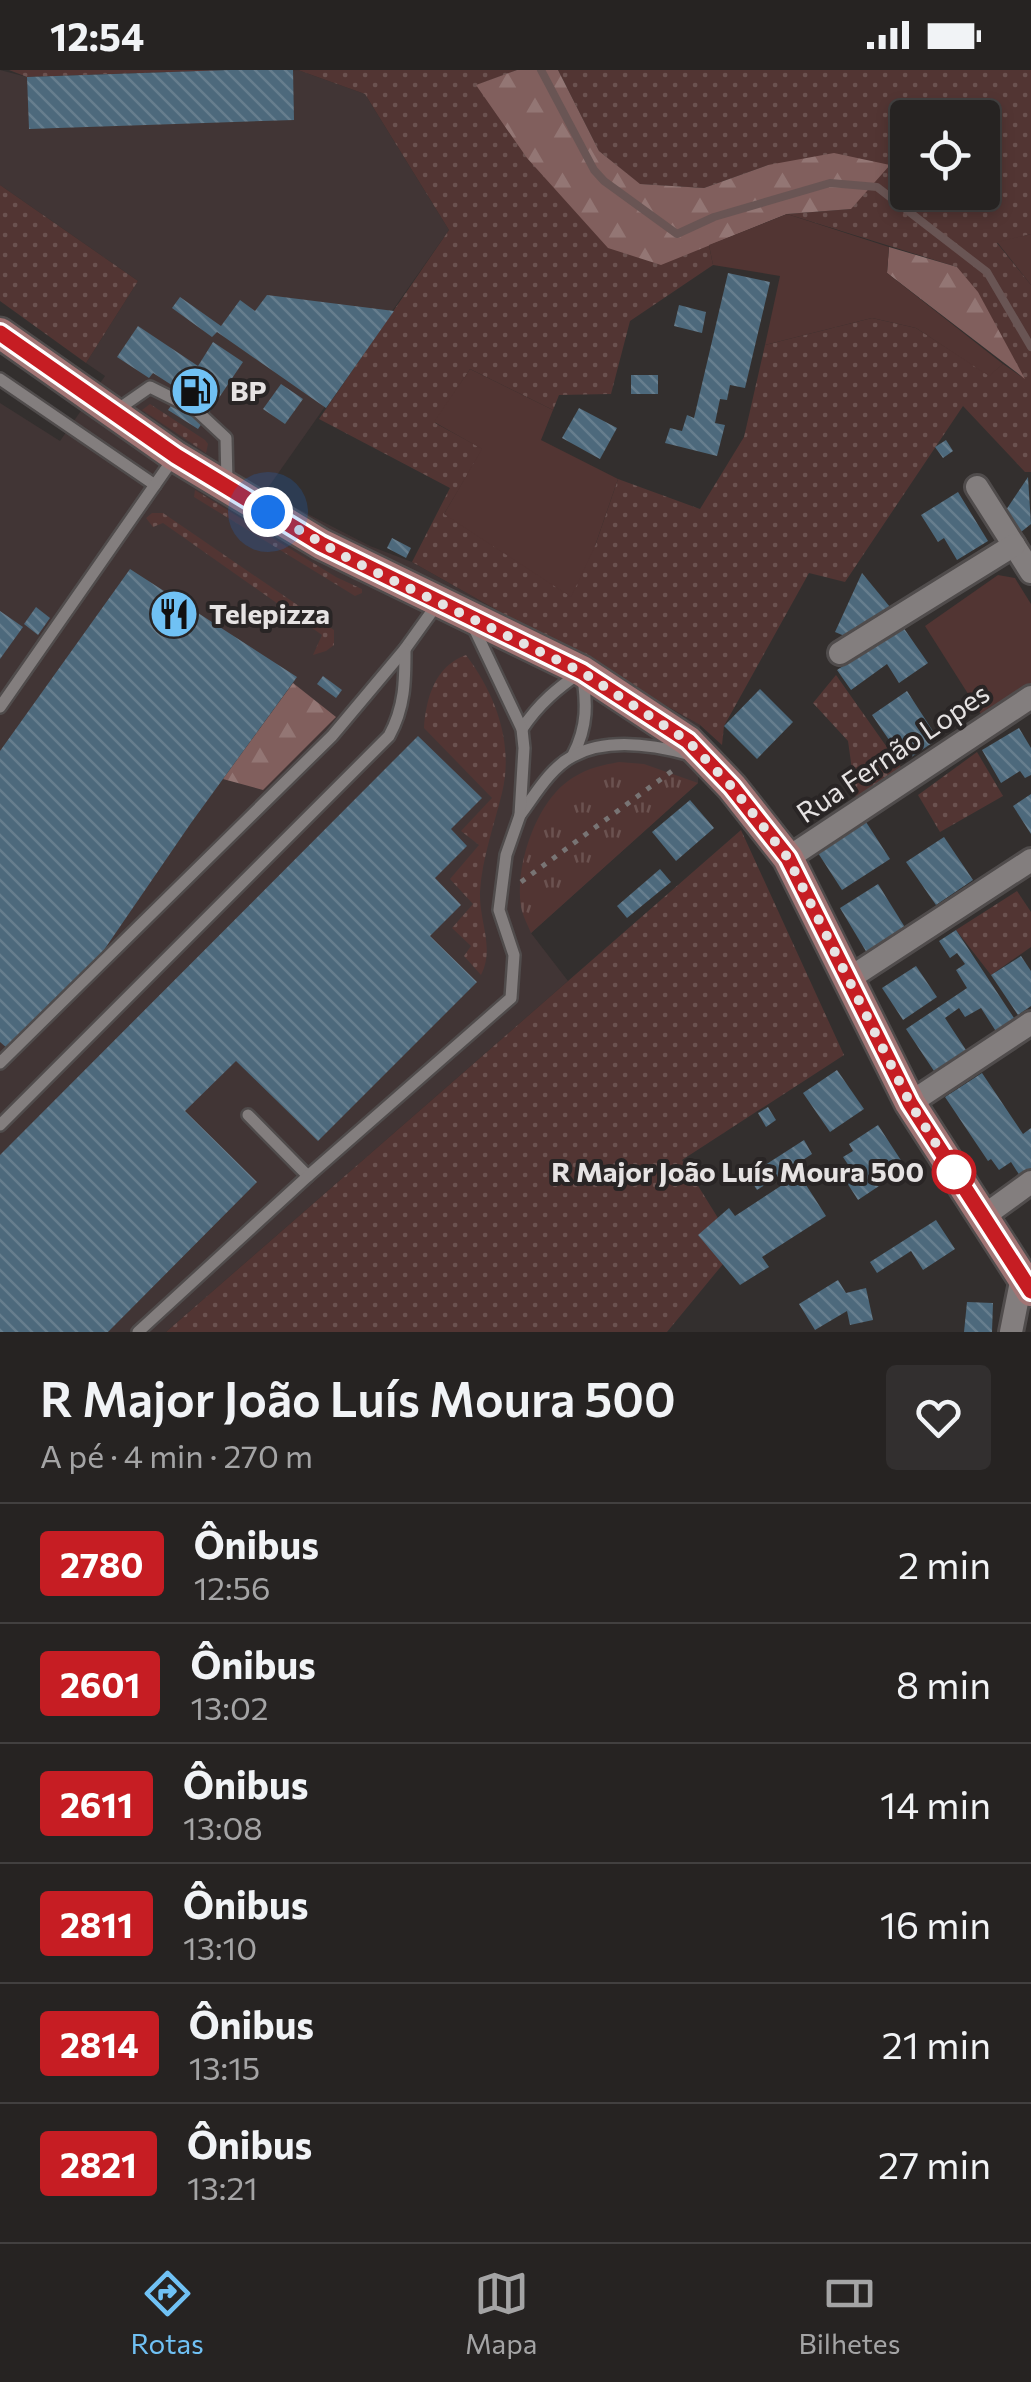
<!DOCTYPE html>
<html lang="pt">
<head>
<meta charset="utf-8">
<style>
  :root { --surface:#262322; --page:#322f2f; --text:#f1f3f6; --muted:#a4a4a5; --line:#424040; --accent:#70c1f4 }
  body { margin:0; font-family:Commissioner,sans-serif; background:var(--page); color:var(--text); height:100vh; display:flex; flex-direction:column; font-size:38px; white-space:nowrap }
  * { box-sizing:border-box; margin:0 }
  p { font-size:32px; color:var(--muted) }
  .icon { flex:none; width:55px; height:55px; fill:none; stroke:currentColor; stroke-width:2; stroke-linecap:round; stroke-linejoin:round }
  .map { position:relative; height:1262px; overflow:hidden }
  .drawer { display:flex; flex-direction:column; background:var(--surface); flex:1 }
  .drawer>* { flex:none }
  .badge { padding:0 20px; border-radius:8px; font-size:35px; line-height:65px }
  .tools { position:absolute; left:890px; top:30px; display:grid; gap:20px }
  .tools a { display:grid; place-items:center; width:110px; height:110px; border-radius:10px; background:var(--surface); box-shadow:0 5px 15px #0003,0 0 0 2px var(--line); font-size:50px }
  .you { position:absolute; width:50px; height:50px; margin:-25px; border:8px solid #fff; border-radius:50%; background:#1a73e8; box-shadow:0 0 0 15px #1a73e833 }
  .map>.badge { position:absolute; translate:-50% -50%; box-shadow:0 0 0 5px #fff }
  .round { display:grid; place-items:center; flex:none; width:105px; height:105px; border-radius:10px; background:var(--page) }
  .head { display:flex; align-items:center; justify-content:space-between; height:170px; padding:0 40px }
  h1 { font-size:48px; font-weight:600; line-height:75px }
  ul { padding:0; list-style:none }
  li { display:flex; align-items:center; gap:30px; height:120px; padding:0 40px; border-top:2px solid var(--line) }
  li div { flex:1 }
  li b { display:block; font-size:38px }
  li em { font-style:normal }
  li .badge { min-width:110px; font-weight:700; text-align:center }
  .status { display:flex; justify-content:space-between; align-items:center; height:70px; padding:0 50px; background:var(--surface); direction:ltr }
  .status svg { height:28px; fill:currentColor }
  .tab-bar { display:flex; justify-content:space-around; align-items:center; height:140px; border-top:2px solid var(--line); background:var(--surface); font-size:28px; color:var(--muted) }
  .tab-bar a { display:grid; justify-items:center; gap:5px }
  .tab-bar .on { color:var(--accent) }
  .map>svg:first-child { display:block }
  .built { fill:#413535 }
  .grass { fill:url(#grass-dots); fill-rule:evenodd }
  .forest { fill:url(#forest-firs) }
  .park { fill:url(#park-tufts) }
  .garden { fill:#523533 }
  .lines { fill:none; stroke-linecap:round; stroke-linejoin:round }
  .stream { stroke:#695554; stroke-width:8 }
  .building { fill:url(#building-back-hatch) }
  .lane-casing { stroke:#504c4c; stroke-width:16 }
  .street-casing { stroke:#504c4c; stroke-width:28 }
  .secondary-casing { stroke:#504c4c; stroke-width:35 }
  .path { stroke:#787474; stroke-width:5; stroke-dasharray:5 8; stroke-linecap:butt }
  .lane { stroke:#837e7e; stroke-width:11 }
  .street { stroke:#837e7e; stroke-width:22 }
  .secondary { stroke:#a27575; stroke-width:30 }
  .line-casing { stroke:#fff; stroke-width:22 }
  .line { stroke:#c61d23; stroke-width:15 }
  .walk { stroke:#e6e3e3; stroke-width:10; stroke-dasharray:0 18 }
  .stop-dot { fill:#fff; stroke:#c61d23; stroke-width:5 }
  .labels { text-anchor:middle; stroke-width:8; stroke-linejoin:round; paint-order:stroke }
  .poi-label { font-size:28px; font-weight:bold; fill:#e6e3e3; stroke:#292525; text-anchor:start }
  .street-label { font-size:28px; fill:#e6e3e3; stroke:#292525 }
  .stop-label { font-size:28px; font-weight:bold; fill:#e6e3e3; stroke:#292525; text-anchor:end }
</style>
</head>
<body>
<div class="status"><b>12:54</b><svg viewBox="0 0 49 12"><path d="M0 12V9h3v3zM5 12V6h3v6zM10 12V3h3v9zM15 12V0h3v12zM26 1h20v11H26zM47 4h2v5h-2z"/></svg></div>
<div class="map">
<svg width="1031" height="1262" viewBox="0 0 1031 1262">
  <defs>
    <pattern id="grass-dots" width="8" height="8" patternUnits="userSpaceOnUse" patternTransform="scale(2.5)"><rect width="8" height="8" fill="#523533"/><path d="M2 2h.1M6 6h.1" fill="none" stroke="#6b5250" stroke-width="1.8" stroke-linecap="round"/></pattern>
    <pattern id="forest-firs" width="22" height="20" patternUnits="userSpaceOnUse" patternTransform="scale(2.5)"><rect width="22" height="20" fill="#815f5d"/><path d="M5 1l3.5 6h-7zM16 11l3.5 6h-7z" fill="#937674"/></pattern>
    <pattern id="park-tufts" width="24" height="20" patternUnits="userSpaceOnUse" patternTransform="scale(2.5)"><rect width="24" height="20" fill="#523533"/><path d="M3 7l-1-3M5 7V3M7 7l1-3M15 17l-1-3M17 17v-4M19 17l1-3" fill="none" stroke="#6b5250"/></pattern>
    <pattern id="building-back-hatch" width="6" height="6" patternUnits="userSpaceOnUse" patternTransform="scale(2.5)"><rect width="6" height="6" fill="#4d697c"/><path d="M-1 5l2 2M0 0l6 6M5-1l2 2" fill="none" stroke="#677e8e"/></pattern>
  </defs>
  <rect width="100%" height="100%" fill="#332f2e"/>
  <path class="built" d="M0,0L27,7L298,0L365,24L449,160L265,422L370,476L412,492L700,655L698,713L531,863L568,911L166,1262H0V333L60,371L105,306L86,293L138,211L0,115Z"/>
  <g class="grass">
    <path d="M9,0H229L27,7Z"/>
    <path d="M298,0H517L477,15L661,194L709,175L713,195L630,251L611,324L559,325L553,340L470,299L435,353L483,379L444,444L595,476L618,409L700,439L744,367L765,275L872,248L916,258L989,305L1003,294L1022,307L957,197L787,144L851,139L768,95L704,118L639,114L599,81L558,0H1031V164L997,173L1031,215V402H1025L963,336L845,512L809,503L724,656L722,675L700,655L412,492L450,418L319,349L449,160L365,24ZM908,48H982V122H908Z"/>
    <path d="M0,115L138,211L86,293L0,231Z"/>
    <path d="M150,334L205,370L208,374L206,383L142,340Z"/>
    <path d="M195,420L336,507L362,519V523L355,526L194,427Z"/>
    <path d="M152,443H163L334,560V575L326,581L313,585L322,565L163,453L153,457L146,448Z"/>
    <path d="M466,585C496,625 514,674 502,723C494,756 482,788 480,822C479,852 495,878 481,905L464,886L471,876L452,858L473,834L450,809L479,775L461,761L492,728L424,658C426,628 435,596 466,585Z"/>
    <path d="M836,605L903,700L856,728L848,671L813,633Z"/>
    <path d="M977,682L1003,726L940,762L918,725Z"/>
    <path d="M741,760L844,985L682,1090L718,1148L723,1194L667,1262H166Z"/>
    <path d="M1017,821L1031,842V877L991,905L956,860Z"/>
  </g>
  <g class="forest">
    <path d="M517,0H558L599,81L640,114L704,118L768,95L834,83L890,95L851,139L787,144L661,195L608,178L527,88L476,15Z"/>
    <path d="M889,177L957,197L978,222L1025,309L887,203Z"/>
    <path d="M293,613L336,647L263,720L223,709Z"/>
  </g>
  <path class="park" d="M619,692L644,694L698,713L531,863C528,856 524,848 522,841C513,799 536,729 574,707C588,698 603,695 619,692Z"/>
  <g class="garden">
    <path d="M787,144L889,177L887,203L1003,294L989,306L916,258L872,248L765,275L780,206L713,195L709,175Z"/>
    <path d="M1031,164V215L997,172Z"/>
    <path d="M470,299L553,340L541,370L618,409L595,476L571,527L444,444L482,379L434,352Z"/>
    <path d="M998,505L1015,508L1031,534V614L984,649L925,556Z"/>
  </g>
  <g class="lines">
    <path class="stream" d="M541,0L594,100L604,111L677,164L714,147L830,113L877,117L987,202L1031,277"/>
  </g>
  <g class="building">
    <path d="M229,0H293L294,50L29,59L27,7Z"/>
    <path d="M728,203L770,212L745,318L730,315L727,330L720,329L715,353L725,355L717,386L665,373L670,358L682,361L687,345L694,348Z"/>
    <path d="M267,225L394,241L326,338L217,262L212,267L172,238L180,227L221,256L240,230L255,241Z"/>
    <path d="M679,235L706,242L702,263L674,256Z"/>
    <path d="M138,256L198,296L213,272L243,292L198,359L168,340L181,321L153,303L149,308L117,287Z"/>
    <rect x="631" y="305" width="27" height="19"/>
    <path d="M281,314L303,329L285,354L263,339Z"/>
    <path d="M579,338L617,358L600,389L562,368Z"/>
    <path d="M946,370L953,381L943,388L935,377Z"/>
    <path d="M1028,407L1031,454L1021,462L1006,440Z"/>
    <path d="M958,422L988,471L957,490L944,468L938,472L921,445Z"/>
    <path d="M392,468L411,478L406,488L387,478Z"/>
    <path d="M130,499L297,607L191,753L93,896L7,978L0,972V681Z"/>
    <path d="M862,503L890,537L847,567L835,562Z"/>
    <path d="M36,537L50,548L38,565L24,554Z"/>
    <path d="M0,541L23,557L0,589Z"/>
    <path d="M903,557L928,593L899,613L887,594L851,620L837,600Z"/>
    <path d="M323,606L342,620L336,628L317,614Z"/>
    <path d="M760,619L793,652L757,689L724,656Z"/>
    <path d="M907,621L938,669L904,692L872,645Z"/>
    <path d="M1019,658L1031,678V705L1025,708L1020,701L1001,713L982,680Z"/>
    <path d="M418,666L482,728L451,759L467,776L435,808L461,835L430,866L477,912L318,1071L236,991L185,1041L257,1112L108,1262H0V1085Z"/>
    <path d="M1031,724V764L1013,736Z"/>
    <path d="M690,730L714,758L676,791L652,762Z"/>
    <path d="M866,752L890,789L842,820L818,783Z"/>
    <path d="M944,767L973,810L936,835L906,792Z"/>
    <path d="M660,799L671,812L627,848L617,836Z"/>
    <path d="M878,814L906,859L867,883L840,838Z"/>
    <path d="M956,860L1016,951L997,963L981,938L965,947L959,938L945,948L968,983L936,1004L906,959L967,918L956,900L965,894L957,883L950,888L939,871Z"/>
    <path d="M1021,886L1031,901V936L1018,945L991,905Z"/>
    <path d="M916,896L937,927L903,950L882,918Z"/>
    <path d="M837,1000L864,1039L830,1062L803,1023Z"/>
    <path d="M982,1003L1023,1064L1031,1058V1098L1020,1106L1011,1092L999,1100L991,1089L988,1091L945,1027Z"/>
    <path d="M768,1037L776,1050L766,1057L758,1043Z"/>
    <path d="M878,1055L906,1098L858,1130L842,1105L851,1099L843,1087L853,1081L849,1074Z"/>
    <path d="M804,1070L812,1084L757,1120L748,1106Z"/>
    <path d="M799,1104L826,1146L762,1187L769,1197L740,1215L698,1165L729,1138L735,1146Z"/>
    <path d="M936,1150L955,1179L923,1200L911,1181L877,1203L870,1192Z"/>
    <path d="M838,1210L846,1223L866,1218L873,1250L850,1255L847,1241L815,1260L799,1234Z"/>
    <path d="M967,1232L993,1233L992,1262H964Z"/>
  </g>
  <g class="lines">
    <g class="lane-casing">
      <g id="lane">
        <path d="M0,309L155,415"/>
        <path d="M114,342L150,317L196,340L226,368L227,413"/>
        <path d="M0,637L173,389"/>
        <path d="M522,659C539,633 558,618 582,601C587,633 588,656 573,685"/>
        <path d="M520,745C535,725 550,698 573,686C608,667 655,675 691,685"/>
        <path d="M0,993L332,666L405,579L438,533"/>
        <path d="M248,1045L308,1106"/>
        <path d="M0,1055L389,666C405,637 405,611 405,579"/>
        <path d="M138,1262L308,1106L511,928L514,885L499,840L506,785L520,745L524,678L522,659L473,556"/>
      </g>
    </g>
    <g class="street-casing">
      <g id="street">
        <path d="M977,417L1031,502"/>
        <path d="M840,583L1014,475"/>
        <path d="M788,788L1031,627"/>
        <path d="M847,910L1031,790"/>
        <path d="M910,1033L1031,953"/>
        <path d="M984,1146L1031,1112"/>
        <path d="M1011,1262L1022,1207"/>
      </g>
    </g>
    <g class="secondary-casing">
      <path id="secondary" d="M0,263L175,386L321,474L582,601L688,671L732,717L788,788L910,1033L1031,1221"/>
    </g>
    <path class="path" d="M521,812L676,698"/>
    <use href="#lane" class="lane"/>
    <use href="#street" class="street"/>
    <use href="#secondary" class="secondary"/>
  </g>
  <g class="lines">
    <g class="line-casing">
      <path id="line" d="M0,263L176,386L321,474L582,602L688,671L732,717L788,788L910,1033L1031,1221"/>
    </g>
    <use href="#line" class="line"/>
    <path class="walk" d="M268,442L351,490L582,602L688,671L732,717L788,788L910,1033L954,1102"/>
  </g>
  <defs>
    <g id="fuel-disc" transform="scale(2.5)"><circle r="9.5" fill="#70c1f4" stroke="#292525"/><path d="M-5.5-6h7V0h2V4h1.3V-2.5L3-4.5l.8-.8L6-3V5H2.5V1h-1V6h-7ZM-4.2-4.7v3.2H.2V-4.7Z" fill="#111"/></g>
    <g id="restaurant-disc" transform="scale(2.5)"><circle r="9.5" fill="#70c1f4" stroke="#292525"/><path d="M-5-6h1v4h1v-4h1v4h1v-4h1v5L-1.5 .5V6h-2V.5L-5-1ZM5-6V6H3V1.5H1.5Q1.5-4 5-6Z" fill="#111"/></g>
  </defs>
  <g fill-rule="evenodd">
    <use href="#fuel-disc" x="195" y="321"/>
    <use href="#restaurant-disc" x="174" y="544"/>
  </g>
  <circle class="stop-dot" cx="954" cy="1102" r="20"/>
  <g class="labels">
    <g class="poi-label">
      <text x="230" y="331">BP</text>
      <text x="209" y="554">Telepizza</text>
    </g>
    <g class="street-label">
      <text transform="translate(893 683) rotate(-34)" y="10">Rua Fernão Lopes</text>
    </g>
    <g class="stop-label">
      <text x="924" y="1112">R Major João Luís Moura 500</text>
    </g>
  </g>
</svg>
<div class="tools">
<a><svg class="icon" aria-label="locate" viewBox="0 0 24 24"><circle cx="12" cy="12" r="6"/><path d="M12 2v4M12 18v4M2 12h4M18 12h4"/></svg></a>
</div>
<div class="you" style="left:268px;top:442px"></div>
</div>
<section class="drawer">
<div class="head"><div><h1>R Major João Luís Moura 500</h1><p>A pé · 4 min · 270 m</p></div><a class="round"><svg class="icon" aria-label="heart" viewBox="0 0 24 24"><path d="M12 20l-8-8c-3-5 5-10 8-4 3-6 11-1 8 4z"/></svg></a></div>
<ul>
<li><span class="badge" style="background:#c61d23;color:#fff">2780</span><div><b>Ônibus</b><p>12:56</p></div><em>2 min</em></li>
<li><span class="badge" style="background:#c61d23;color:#fff">2601</span><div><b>Ônibus</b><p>13:02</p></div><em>8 min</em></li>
<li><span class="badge" style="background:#c61d23;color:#fff">2611</span><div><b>Ônibus</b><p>13:08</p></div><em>14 min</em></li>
<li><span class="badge" style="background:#c61d23;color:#fff">2811</span><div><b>Ônibus</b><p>13:10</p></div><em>16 min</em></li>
<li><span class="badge" style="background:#c61d23;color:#fff">2814</span><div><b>Ônibus</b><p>13:15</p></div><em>21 min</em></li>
<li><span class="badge" style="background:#c61d23;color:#fff">2821</span><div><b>Ônibus</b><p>13:21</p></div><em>27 min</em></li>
</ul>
</section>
<nav class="tab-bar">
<a class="on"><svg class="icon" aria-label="directions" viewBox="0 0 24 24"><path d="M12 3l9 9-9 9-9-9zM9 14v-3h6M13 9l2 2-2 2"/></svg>Rotas</a>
<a><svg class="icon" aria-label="map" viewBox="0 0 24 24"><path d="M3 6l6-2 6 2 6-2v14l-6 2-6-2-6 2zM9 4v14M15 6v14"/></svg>Mapa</a>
<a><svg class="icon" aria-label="tickets" viewBox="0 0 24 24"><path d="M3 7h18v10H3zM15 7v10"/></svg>Bilhetes</a>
</nav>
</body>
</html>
